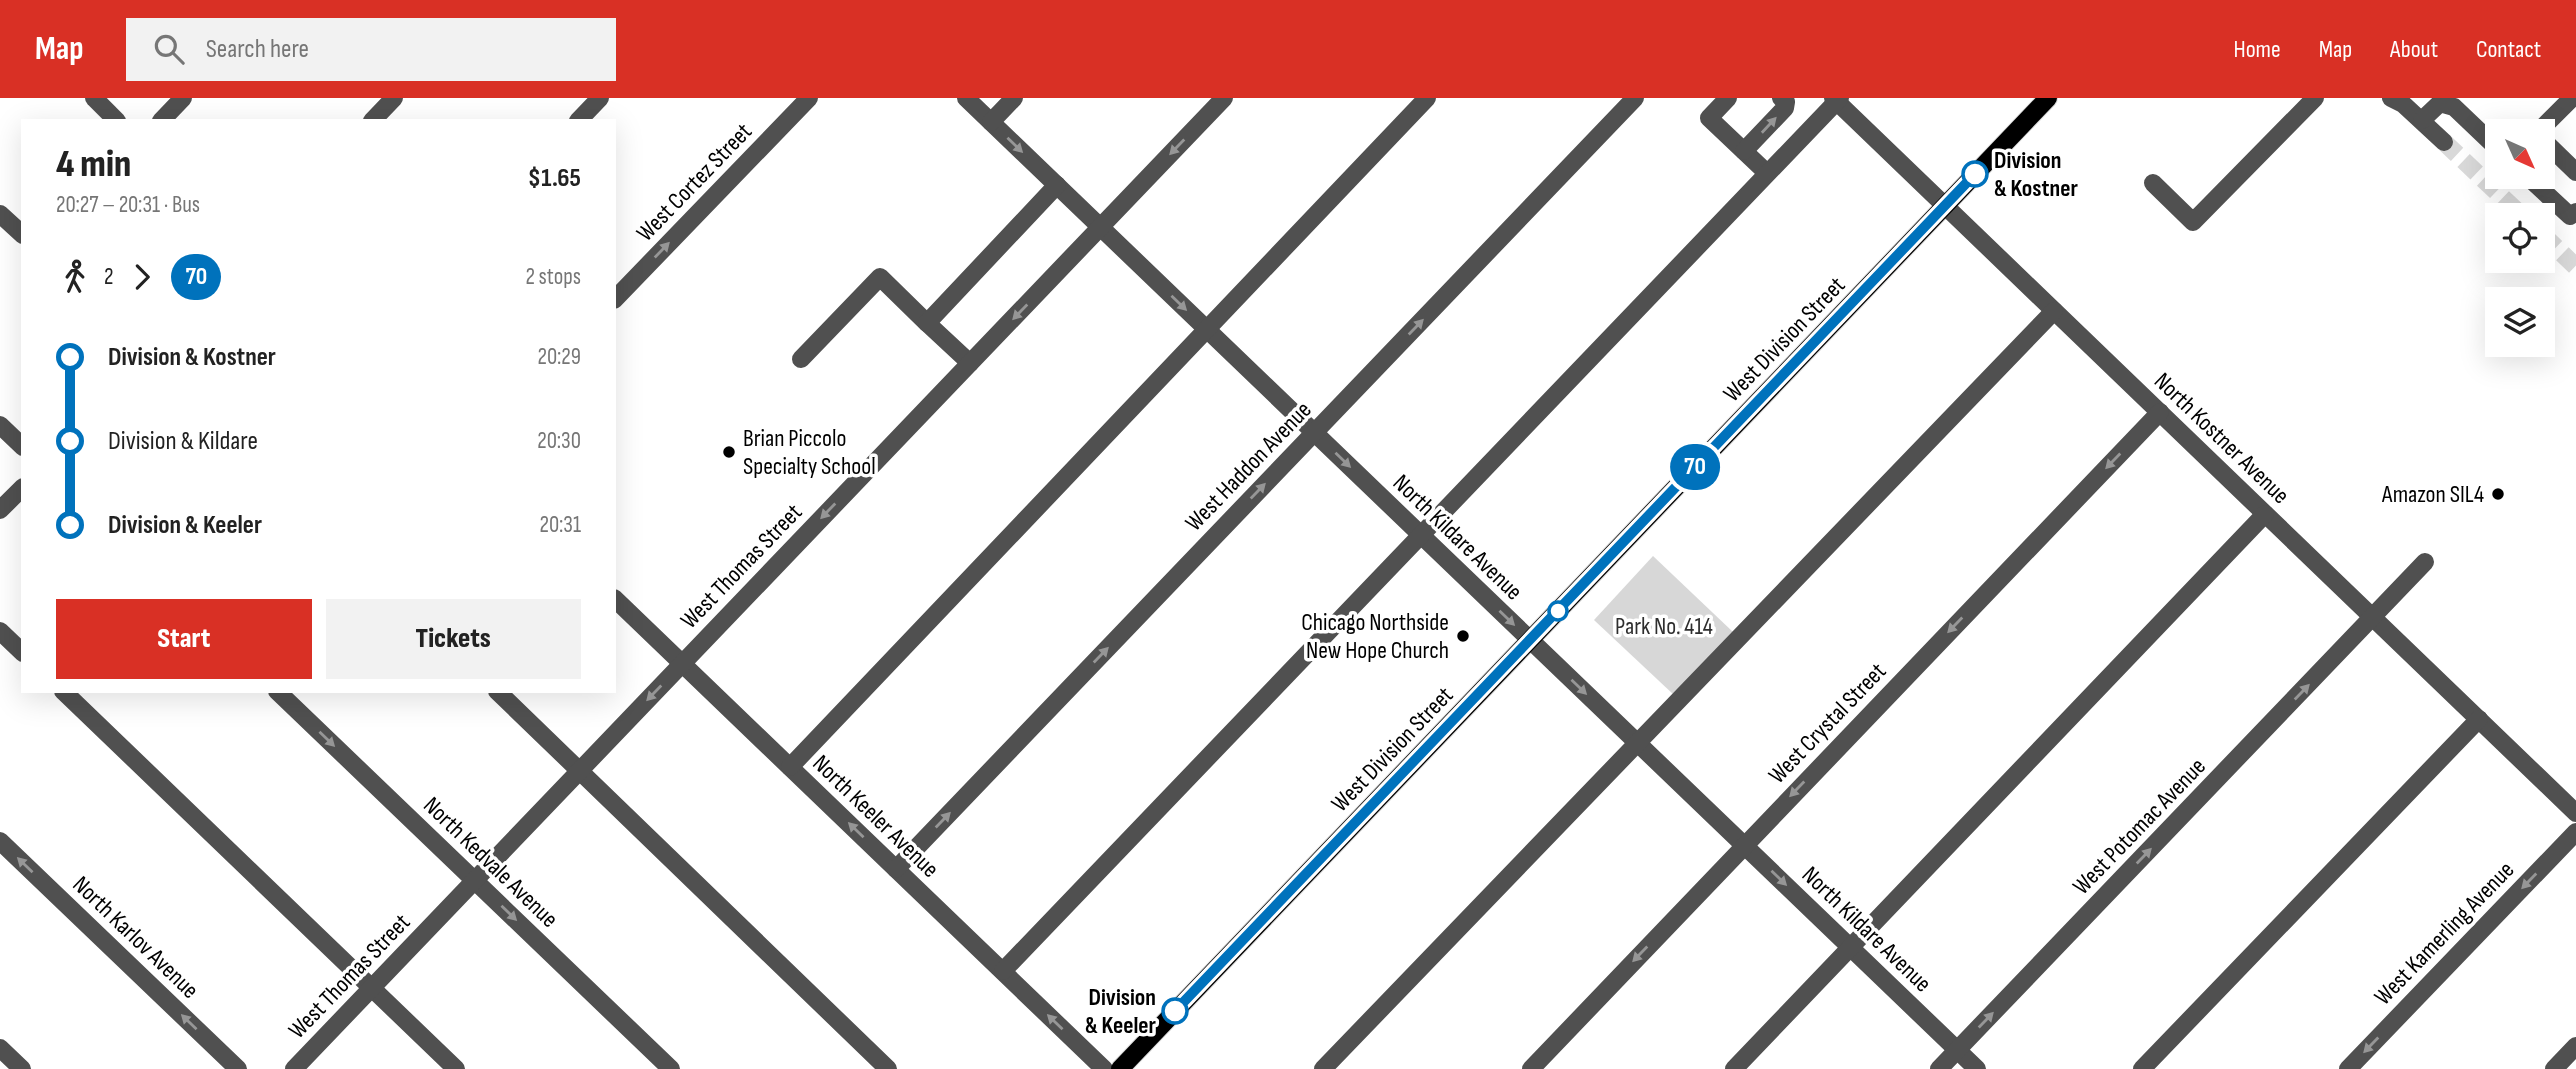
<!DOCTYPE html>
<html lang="en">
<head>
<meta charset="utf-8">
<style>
  :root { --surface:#fff; --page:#f2f2f2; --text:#222; --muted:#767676; --accent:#d93025 }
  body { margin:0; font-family:"Sofia Sans Condensed",sans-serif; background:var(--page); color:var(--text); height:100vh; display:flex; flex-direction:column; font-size:26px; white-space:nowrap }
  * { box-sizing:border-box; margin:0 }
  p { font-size:23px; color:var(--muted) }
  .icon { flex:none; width:38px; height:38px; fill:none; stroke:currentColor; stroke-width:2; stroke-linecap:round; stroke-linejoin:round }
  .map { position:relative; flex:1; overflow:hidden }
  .panel { position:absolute; left:21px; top:21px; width:595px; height:574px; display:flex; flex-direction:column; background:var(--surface); border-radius:0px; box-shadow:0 7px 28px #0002 }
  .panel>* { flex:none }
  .badge { padding:0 14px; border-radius:23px; font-size:24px; line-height:46px }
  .needle { width:46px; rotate:135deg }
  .fabs { position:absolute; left:2485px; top:21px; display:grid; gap:14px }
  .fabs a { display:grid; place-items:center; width:70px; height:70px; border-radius:0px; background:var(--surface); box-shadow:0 7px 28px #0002; font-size:35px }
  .map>.badge { position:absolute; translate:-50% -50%; box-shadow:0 0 0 4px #fff }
  .legs { display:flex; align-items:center; gap:10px; height:77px; padding:0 35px; font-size:23px }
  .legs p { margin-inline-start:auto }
  .summary { display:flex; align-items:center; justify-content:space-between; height:119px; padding:0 35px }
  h1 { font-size:38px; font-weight:800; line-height:52px }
  .button { display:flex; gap:14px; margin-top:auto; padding:14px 35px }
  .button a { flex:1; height:80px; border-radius:0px; background:var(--accent); color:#fff; font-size:28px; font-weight:800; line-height:80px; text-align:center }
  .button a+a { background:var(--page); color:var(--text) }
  ul { padding:0 35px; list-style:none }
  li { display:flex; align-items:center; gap:24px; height:84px; font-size:26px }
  li i { display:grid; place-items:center; width:10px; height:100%; margin:0 9px; background:currentColor }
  li i::after { content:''; width:18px; height:18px; margin:-9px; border:5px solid; border-radius:50%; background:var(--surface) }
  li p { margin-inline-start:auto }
  li:first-child i { background:linear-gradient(#0000 50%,currentColor 0) }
  li:last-child i { background:linear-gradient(currentColor 50%,#0000 0) }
  header { display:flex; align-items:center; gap:42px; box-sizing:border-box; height:98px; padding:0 35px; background:var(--accent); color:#fff }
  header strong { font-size:33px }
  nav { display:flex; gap:38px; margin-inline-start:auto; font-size:24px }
  .search { width:490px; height:63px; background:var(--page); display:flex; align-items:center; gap:18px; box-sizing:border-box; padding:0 24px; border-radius:0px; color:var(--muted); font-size:26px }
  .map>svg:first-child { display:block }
  .green { fill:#d7d7d7 }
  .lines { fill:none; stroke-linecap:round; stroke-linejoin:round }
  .minor-tunnel { stroke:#d9d9d9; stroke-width:18; stroke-dasharray:18 9; stroke-linecap:butt }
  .major-casing { stroke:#dbdbdb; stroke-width:20 }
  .minor { stroke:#505050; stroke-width:18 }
  .major { stroke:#000; stroke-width:18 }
  .oneway { fill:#969696 }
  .line-1-casing { stroke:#fff; stroke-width:16 }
  .line-1 { stroke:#0072bc; stroke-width:10 }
  .stop-1-dot { fill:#fff; stroke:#0072bc; stroke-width:3.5 }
  .poi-dot { fill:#000; stroke:#fff; stroke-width:2.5 }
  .labels { text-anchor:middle; stroke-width:7; stroke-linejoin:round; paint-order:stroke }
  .stop-label { font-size:24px; font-weight:bold; fill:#000; stroke:#fff; text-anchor:start }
  .street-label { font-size:24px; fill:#000; stroke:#fff }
  .poi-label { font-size:24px; fill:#000; stroke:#fff; text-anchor:end }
  .park-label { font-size:24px; fill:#2e2e2e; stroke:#fff }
</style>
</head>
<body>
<header>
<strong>Map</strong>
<div class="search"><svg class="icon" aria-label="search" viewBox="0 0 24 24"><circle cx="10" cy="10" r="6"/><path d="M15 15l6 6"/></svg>Search here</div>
<nav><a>Home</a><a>Map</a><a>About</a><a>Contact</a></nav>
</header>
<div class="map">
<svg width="2576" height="971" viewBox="0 0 2576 971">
  <rect width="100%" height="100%" fill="#fff"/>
  <path class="green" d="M1653,458L1733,534L1674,597L1594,522Z"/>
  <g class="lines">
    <g class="minor-tunnel">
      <path d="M2444,44L2521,117"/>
      <path d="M2543,137L2576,169"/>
    </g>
    <g class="major-casing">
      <path id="major" d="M1120,971L2048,0"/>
    </g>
    <g class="minor">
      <path d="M94,0L117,23"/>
      <path d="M966,0L1977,971"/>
      <path d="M1728,0L1709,20L1767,75"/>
      <path d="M1833,0L2576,715"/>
      <path d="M2391,0L2403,6L2444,44"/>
      <path d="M2422,22L2440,5L2454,9L2497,50"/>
      <path d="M161,23L183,0"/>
      <path d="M372,23L394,0"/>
      <path d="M578,23L600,0"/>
      <path d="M991,24L1014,0"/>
      <path d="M2539,33L2572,0"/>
      <path d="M2543,42L2576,74"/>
      <path d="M1744,53L1785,10L1786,4L1781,0"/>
      <path d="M2528,79L2570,118L2576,114"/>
      <path d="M2153,85L2193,124L2315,0"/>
      <path d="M0,116L23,137"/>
      <path d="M614,202L809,0"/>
      <path d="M801,261L880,179L927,225"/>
      <path d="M970,265L927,225L1057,87"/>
      <path d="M0,327L23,349"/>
      <path d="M0,412L23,389"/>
      <path d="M614,500L1104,971"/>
      <path d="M0,533L23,555"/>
      <path d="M63,593L456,971"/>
      <path d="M277,593L671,971"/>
      <path d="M497,593L888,971"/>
      <path d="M790,669L1427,0"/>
      <path d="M0,743L238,971"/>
      <path d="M896,771L1635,0"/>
      <path d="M1003,873L1840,0"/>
      <path d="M0,950L22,971"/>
      <path d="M294,971L1224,0"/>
      <path d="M1323,971L2054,213"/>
      <path d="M1531,971L2160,314"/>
      <path d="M1734,971L2265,416"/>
      <path d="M1939,971L2425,464"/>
      <path d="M2142,971L2479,621"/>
      <path d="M2348,971L2576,734"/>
      <path d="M2554,971L2576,948"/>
    </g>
    <use href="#major" class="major"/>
  </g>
  <defs><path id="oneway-solid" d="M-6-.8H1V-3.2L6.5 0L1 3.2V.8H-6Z" transform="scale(1.75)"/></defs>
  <g class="oneway">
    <use href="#oneway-solid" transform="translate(1769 27) rotate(-47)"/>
    <use href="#oneway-solid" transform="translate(1015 47) rotate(44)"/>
    <use href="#oneway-solid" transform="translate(1177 49) rotate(134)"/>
    <use href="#oneway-solid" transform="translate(662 152) rotate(-46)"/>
    <use href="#oneway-solid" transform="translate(1179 205) rotate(44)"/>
    <use href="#oneway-solid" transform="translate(1020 214) rotate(134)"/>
    <use href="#oneway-solid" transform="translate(1416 229) rotate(-46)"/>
    <use href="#oneway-solid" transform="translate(1343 362) rotate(44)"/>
    <use href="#oneway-solid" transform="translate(2113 363) rotate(134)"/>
    <use href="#oneway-solid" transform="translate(1258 393) rotate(-46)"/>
    <use href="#oneway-solid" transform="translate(828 413) rotate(134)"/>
    <use href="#oneway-solid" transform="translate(1507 520) rotate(44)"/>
    <use href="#oneway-solid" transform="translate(1955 527) rotate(134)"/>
    <use href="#oneway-solid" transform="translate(1101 557) rotate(-46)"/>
    <use href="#oneway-solid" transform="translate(1579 589) rotate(44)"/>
    <use href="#oneway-solid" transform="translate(2302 594) rotate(-46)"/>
    <use href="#oneway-solid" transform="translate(654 595) rotate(134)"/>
    <use href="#oneway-solid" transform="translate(327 641) rotate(44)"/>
    <use href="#oneway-solid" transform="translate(1797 691) rotate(134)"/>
    <use href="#oneway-solid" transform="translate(943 722) rotate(-46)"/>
    <use href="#oneway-solid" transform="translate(856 732) rotate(-136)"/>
    <use href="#oneway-solid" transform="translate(2144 758) rotate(-46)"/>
    <use href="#oneway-solid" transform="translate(25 767) rotate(-136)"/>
    <use href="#oneway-solid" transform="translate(1779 780) rotate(44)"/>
    <use href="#oneway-solid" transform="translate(2529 783) rotate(134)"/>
    <use href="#oneway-solid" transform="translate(509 815) rotate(44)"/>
    <use href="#oneway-solid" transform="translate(1640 856) rotate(134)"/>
    <use href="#oneway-solid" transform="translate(1986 922) rotate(-46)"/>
    <use href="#oneway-solid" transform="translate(189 924) rotate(-136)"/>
    <use href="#oneway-solid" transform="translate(1055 924) rotate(-136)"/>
    <use href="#oneway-solid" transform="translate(2371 947) rotate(134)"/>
  </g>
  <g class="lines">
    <g class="line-1-casing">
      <path id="line-1" d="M1175,913L1975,76"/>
    </g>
    <use href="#line-1" class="line-1"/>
  </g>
  <g class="stop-1-dot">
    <circle cx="1975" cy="76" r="12"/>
    <circle cx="1558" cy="513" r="9"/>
    <circle cx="1175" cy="913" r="12"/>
  </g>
  <g class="poi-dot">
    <circle cx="729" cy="354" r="7"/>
    <circle cx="2498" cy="396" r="7"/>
    <circle cx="1463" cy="538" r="7"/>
  </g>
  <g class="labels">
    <g class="stop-label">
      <text x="1994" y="70">Division<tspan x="1994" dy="28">&amp; Kostner</tspan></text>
      <text x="1156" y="907" text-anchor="end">Division<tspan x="1156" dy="28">&amp; Keeler</tspan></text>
    </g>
    <g class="street-label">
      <text transform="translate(694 84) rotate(-46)" y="8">West Cortez Street</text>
      <text transform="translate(1784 241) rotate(-46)" y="8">West Division Street</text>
      <text transform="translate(2222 340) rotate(44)" y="8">North Kostner Avenue</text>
      <text transform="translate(1248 368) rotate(-46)" y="8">West Haddon Avenue</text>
      <text transform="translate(1458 439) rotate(44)" y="8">North Kildare Avenue</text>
      <text transform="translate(741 468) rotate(-46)" y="8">West Thomas Street</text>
      <text transform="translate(1827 625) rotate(-46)" y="8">West Crystal Street</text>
      <text transform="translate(1392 651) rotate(-46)" y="8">West Division Street</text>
      <text transform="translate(876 718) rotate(44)" y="8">North Keeler Avenue</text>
      <text transform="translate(2139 728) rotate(-46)" y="8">West Potomac Avenue</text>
      <text transform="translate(491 764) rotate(44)" y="8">North Kedvale Avenue</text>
      <text transform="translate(1867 831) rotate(44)" y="8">North Kildare Avenue</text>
      <text transform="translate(2444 835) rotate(-46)" y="8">West Kamerling Avenue</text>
      <text transform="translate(136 839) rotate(44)" y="8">North Karlov Avenue</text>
      <text transform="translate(349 878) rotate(-46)" y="8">West Thomas Street</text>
    </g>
    <g class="poi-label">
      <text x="743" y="348" text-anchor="start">Brian Piccolo<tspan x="743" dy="28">Specialty School</tspan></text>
      <text x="2484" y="404">Amazon SIL4</text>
      <text x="1449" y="532">Chicago Northside<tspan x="1449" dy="28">New Hope Church</tspan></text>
    </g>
    <g class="park-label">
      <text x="1664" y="536">Park No. 414</text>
    </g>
  </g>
</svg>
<div class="fabs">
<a><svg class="needle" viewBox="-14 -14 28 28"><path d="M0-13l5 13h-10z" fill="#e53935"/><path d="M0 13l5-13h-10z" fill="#767676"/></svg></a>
<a><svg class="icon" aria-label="locate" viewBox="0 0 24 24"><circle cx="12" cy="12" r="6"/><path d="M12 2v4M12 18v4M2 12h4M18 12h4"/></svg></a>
<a><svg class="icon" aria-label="layers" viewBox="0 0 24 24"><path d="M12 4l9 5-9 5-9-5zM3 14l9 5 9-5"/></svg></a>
</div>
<b class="badge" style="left:1695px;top:369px;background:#0072bc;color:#fff">70</b>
<section class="panel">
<div class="summary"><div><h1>4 min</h1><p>20:27 – 20:31 · Bus</p></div><b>$1.65</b></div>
<div class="legs"><svg class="icon" aria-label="walk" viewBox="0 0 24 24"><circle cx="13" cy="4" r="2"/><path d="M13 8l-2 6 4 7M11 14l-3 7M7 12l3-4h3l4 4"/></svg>2<svg class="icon" aria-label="forward" viewBox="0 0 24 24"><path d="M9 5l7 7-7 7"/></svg><b class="badge" style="background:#0072bc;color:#fff">70</b><p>2 stops</p></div>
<ul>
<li><i style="color:#0072bc"></i><b>Division &amp; Kostner</b><p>20:29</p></li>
<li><i style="color:#0072bc"></i><span>Division &amp; Kildare</span><p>20:30</p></li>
<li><i style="color:#0072bc"></i><b>Division &amp; Keeler</b><p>20:31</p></li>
</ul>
<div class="button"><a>Start</a><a>Tickets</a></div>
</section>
</div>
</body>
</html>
